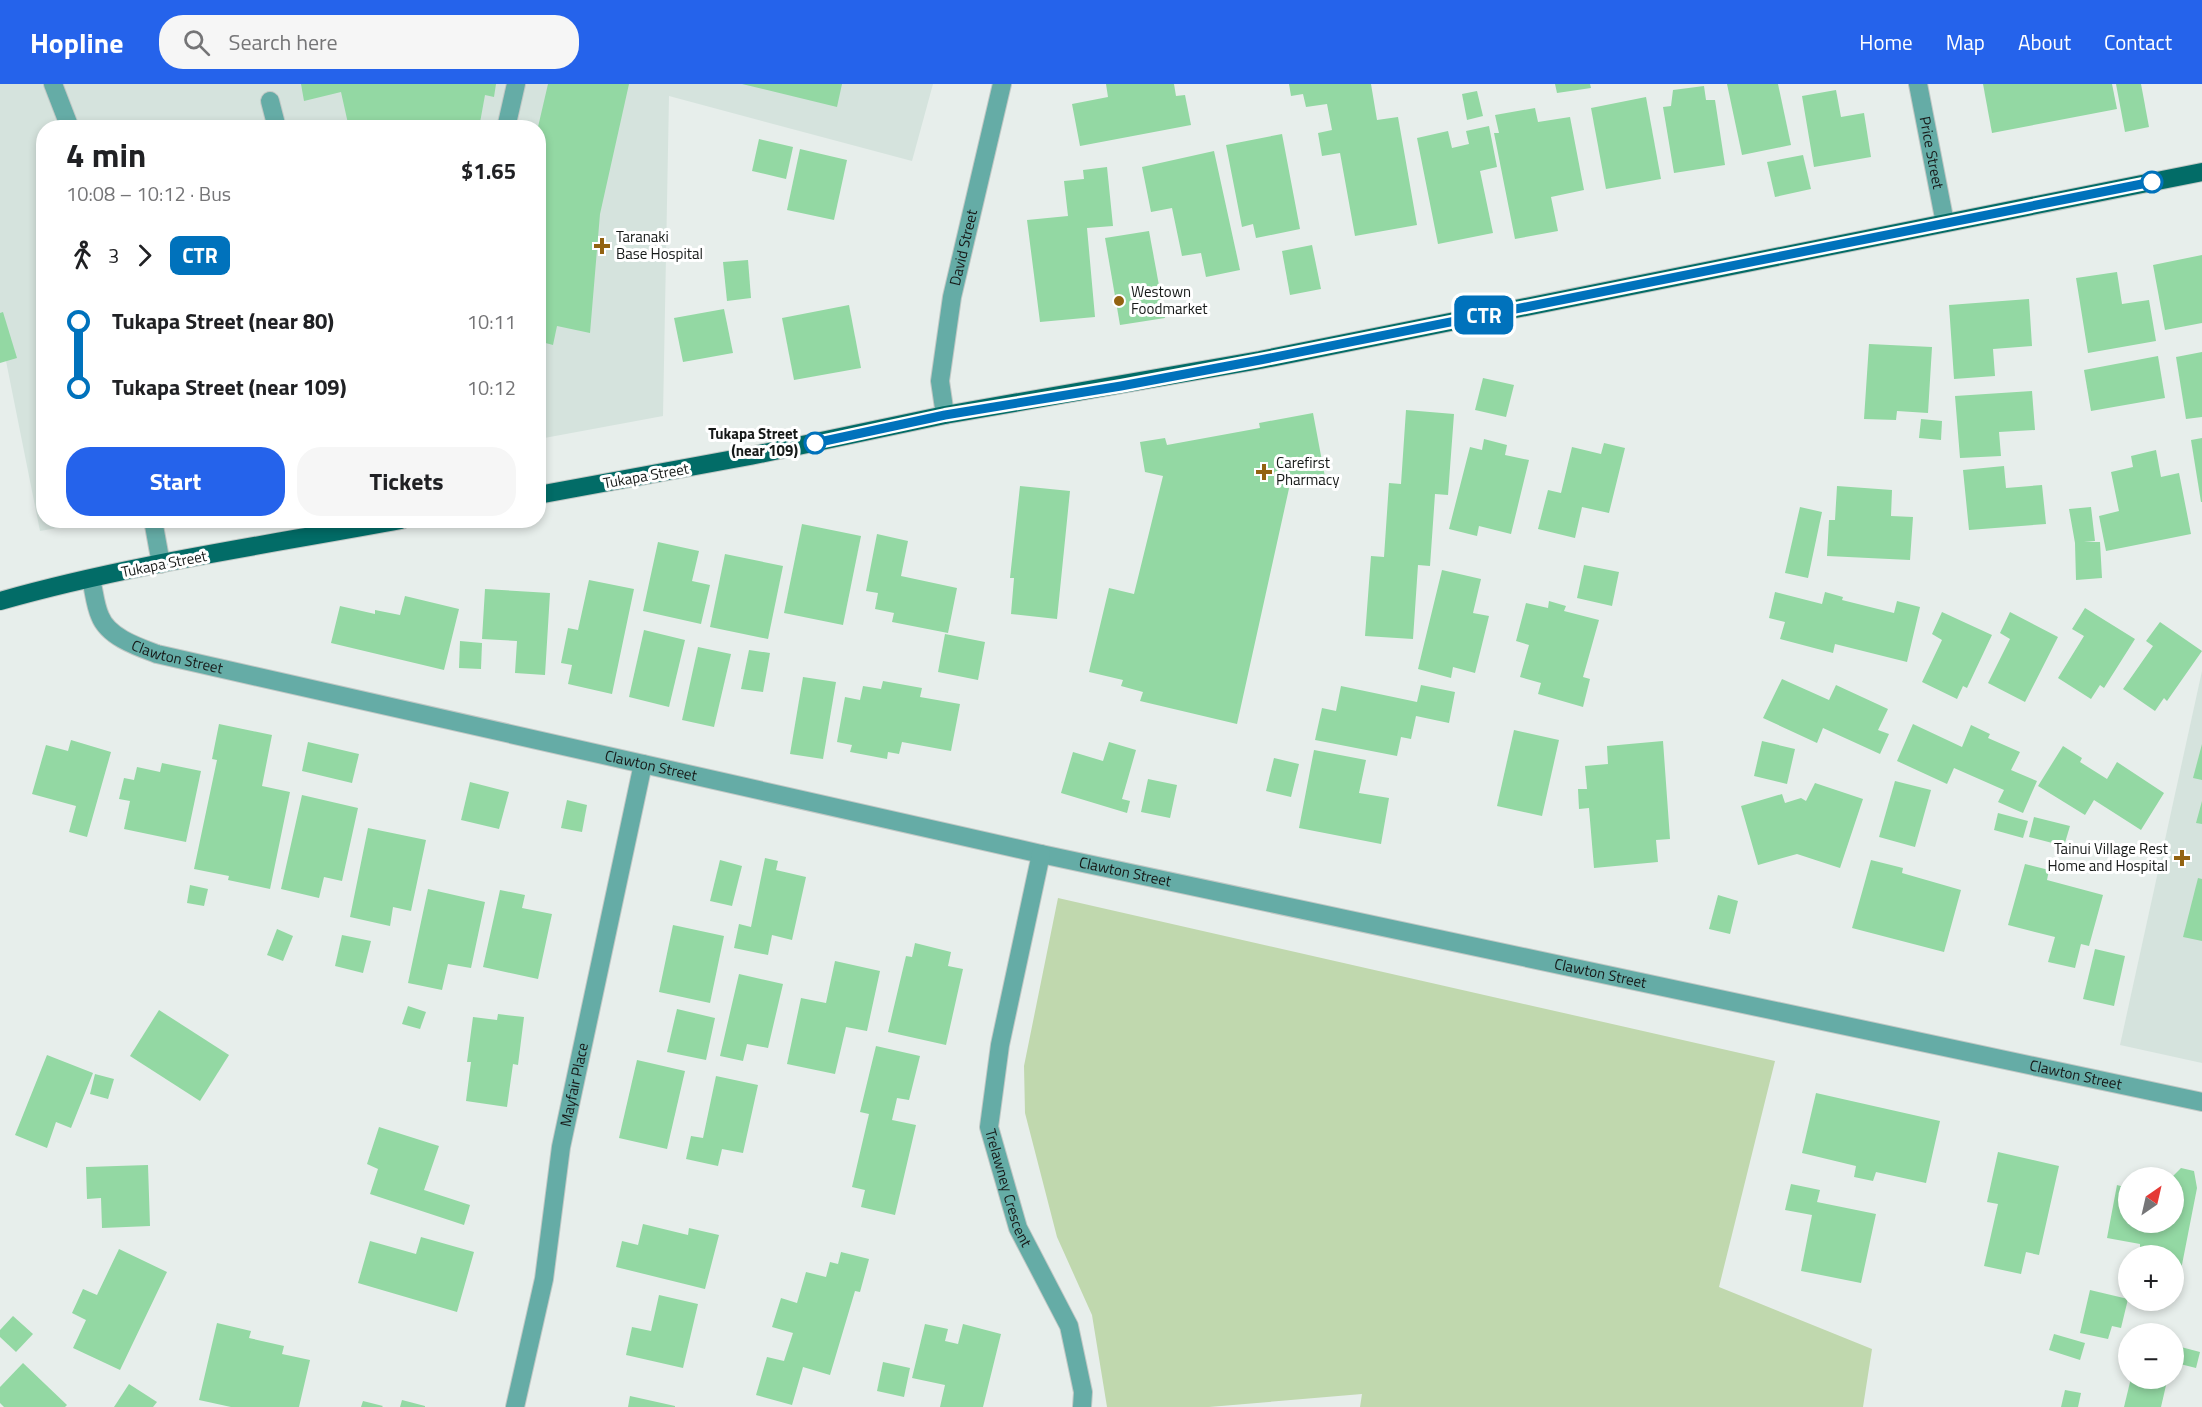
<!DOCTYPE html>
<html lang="en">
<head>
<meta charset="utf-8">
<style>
  :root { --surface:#fff; --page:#f6f6f6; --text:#202124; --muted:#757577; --accent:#2563eb }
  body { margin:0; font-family:"Titillium Web",sans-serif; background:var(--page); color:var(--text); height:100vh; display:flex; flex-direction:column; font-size:22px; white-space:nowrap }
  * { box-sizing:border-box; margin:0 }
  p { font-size:20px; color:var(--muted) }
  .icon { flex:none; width:33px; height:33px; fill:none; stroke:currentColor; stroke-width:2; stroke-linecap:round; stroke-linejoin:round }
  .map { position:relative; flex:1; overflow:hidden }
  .sheet { position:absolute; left:36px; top:36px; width:510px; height:408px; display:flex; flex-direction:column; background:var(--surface); border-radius:24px; box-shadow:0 3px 9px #0003 }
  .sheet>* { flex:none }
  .badge { padding:0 12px; border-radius:9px; font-size:21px; line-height:39px }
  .needle { width:39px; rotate:34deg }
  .tools { position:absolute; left:2118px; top:1083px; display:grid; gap:12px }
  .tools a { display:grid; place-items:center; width:66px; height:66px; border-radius:50%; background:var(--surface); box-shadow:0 3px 9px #0003; font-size:30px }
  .map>.badge { position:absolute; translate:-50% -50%; box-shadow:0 0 0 3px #fff }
  .legs { display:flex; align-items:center; gap:9px; height:66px; padding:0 30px; font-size:20px }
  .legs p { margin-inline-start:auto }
  .summary { display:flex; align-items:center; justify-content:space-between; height:102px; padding:0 30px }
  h1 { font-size:33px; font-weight:700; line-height:45px }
  .button { display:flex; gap:12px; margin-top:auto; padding:12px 30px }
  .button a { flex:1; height:69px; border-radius:24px; background:var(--accent); color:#fff; font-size:24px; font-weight:700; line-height:69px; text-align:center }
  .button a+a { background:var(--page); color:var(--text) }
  ul { padding:0 30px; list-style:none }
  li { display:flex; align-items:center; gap:21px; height:66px; font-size:22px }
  li i { display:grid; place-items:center; width:9px; height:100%; margin:0 8px; background:currentColor }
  li i::after { content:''; width:15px; height:15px; margin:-8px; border:4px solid; border-radius:50%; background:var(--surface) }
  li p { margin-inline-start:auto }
  li:first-child i { background:linear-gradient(#0000 50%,currentColor 0) }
  li:last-child i { background:linear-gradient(currentColor 50%,#0000 0) }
  header { display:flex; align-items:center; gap:36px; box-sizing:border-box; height:84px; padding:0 30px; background:var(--accent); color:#fff }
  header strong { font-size:28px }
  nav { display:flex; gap:33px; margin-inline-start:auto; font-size:21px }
  .search { width:420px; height:54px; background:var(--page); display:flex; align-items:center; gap:15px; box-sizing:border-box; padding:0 21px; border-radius:24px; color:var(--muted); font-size:22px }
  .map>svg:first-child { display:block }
  .built { fill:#d5e3dd }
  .green { fill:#c0d8ae }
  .building { fill:#93d8a3 }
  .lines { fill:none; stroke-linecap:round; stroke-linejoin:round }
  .minor-casing { stroke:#c1c8c5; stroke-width:20 }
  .major-casing { stroke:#c1c8c5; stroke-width:20 }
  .minor { stroke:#65aca6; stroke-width:18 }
  .major { stroke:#026c67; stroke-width:18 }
  .line-1-casing { stroke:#fff; stroke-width:14 }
  .line-1 { stroke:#0072bc; stroke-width:9 }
  .stop-1-dot { fill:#fff; stroke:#0072bc; stroke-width:3 }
  .poi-dot { fill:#936311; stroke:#fff; stroke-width:2 }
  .labels { text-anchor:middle; stroke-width:6; stroke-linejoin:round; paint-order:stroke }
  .street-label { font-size:15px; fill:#161918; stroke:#fff }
  .poi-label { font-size:15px; fill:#161918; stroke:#fff; text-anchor:start }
  .stop-label { font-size:15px; font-weight:bold; fill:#161918; stroke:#fff; text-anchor:end }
</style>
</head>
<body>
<header>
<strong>Hopline</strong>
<div class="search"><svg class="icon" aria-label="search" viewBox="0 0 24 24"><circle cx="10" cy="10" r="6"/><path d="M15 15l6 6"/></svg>Search here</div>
<nav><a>Home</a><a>Map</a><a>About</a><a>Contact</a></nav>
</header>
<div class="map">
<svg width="2202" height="1323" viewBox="0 0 2202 1323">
  <rect width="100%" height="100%" fill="#e7eeeb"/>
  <g class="built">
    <path d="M0,0H933L912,77L669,12L663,332L539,355L538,44H44V436L97,437L40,447L0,247Z"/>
    <path d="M2202,587V979L2120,961Z"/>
  </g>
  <path class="green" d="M1058,814L1775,977L1719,1203L1872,1265L1863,1323H1360L1362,1310L1209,1323H1107L1092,1231L1057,1153L1025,1029L1024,982Z"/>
  <g class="building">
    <path d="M301,0H496L494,13L485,11L479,44H349L341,8L304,17Z"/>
    <path d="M548,0H629L600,130L590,249L557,242L553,261L538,257V43Z"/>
    <path d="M742,0H842L837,23Z"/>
    <path d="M1106,0H1174L1176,12L1185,11L1191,41L1080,62L1072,20L1108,13Z"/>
    <path d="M1289,0H1371L1377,36L1398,33L1417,141L1355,152L1340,69L1322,72L1318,49L1332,46L1327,20L1306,23L1303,10L1291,12Z"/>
    <path d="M1555,0H1590L1591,4L1557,9Z"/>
    <path d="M1727,0H1778L1791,61L1742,71Z"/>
    <path d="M1983,0H2112L2117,25L1992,49Z"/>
    <path d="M2116,0H2141L2149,43L2125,48Z"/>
    <path d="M1704,2L1706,16H1715L1725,81L1674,89L1663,23L1671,22L1673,6Z"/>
    <path d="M1836,6L1841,33L1864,29L1871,73L1814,83L1802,12Z"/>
    <path d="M1477,7L1483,32L1467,36L1462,10Z"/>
    <path d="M1646,13L1661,95L1606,105L1591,24Z"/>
    <path d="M1535,24L1538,38L1570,33L1584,106L1551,113L1558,147L1515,155L1494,49H1499L1495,31Z"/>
    <path d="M1489,42L1497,83L1480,87L1493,149L1438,160L1417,54L1448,47L1452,64L1469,60L1466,47Z"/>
    <path d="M1282,50L1300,145L1256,154L1253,140L1242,143L1226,61Z"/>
    <path d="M759,55L793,63L786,95L752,87Z"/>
    <path d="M800,65L847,76L834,136L787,126Z"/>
    <path d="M1214,67L1240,186L1206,193L1201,169L1182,172L1172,124L1151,128L1142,83Z"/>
    <path d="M1803,71L1811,105L1775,113L1767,78Z"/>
    <path d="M1107,83L1113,142L1087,144L1095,233L1040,238L1027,136L1068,132L1064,97L1084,95L1083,86Z"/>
    <path d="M1149,147L1165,234L1120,241L1105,154Z"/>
    <path d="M1312,161L1321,205L1290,211L1282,167Z"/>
    <path d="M2202,171V239L2165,246L2153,181Z"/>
    <path d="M748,176L751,214L727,217L723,178Z"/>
    <path d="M2117,188L2122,220L2149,216L2156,257L2088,269L2076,194Z"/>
    <path d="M2029,215L2032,262L1993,265L1995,292L1954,295L1949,221Z"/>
    <path d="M849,221L861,284L794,296L782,234Z"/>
    <path d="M724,225L733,269L683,278L674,234Z"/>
    <path d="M3,228L17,274L0,279V229Z"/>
    <path d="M1869,260L1932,263L1928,329L1897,327L1896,336L1864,335Z"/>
    <path d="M2202,268V333L2186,335L2176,273Z"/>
    <path d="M2158,272L2165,314L2091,327L2084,286Z"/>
    <path d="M1483,294L1514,301L1506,333L1475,326Z"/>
    <path d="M2032,307L2035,346L1999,348L2001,372L1960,374L1955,312Z"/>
    <path d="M1406,326L1454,330L1448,411L1435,410L1430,482L1418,481L1413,555L1365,552L1371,472L1384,473L1389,399L1401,400Z"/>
    <path d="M1313,329L1325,393L1290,400L1237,640L1140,617L1143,608L1121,602L1123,596L1089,588L1109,504L1134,510L1163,392L1145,388L1140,358L1165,354L1167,361L1260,344L1259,339Z"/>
    <path d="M1921,335L1942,337L1941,356L1919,354Z"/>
    <path d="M2202,354V418H2201L2191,356Z"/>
    <path d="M1484,355L1507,361L1505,371L1529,376L1511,450L1479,442L1477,452L1449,445L1470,363L1482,366Z"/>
    <path d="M1604,359L1625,364L1609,429L1582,423L1575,454L1538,445L1548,406L1561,409L1572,363L1601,370Z"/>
    <path d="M2156,366L2161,393L2179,389L2191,450L2106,467L2099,432L2119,427L2111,388L2133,383L2131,372Z"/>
    <path d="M2004,382L2006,404L2042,401L2046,440L1969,446L1963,386Z"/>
    <path d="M1020,402L1070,407L1057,535L1011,530L1014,494H1010Z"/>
    <path d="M1837,402L1892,406L1891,432L1913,433L1910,476L1827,472L1829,436H1835Z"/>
    <path d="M1800,423L1822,428L1808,494L1785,489Z"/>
    <path d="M2091,423L2095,457L2084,458H2100L2102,494L2076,496L2075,459L2069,425Z"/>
    <path d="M802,440L861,452L843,541L784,529Z"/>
    <path d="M877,450L908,457L901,492L957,504L948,549L892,538L894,529L875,525L878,509L866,507Z"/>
    <path d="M658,458L699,467L692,497L710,501L701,540L643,527Z"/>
    <path d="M725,470L783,482L768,555L710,543Z"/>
    <path d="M1584,481L1619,488L1612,522L1577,514Z"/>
    <path d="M1442,486L1481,495L1473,529L1489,532L1475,589L1453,583L1451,594L1418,585Z"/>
    <path d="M589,496L634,505L612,610L568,600L572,581L561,579L568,544L578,546Z"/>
    <path d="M485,505L550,509L545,591L515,589L517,557L482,555Z"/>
    <path d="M1775,508L1822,520L1825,508L1843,513L1842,516L1894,529L1897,517L1920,523L1907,578L1835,560L1833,569L1780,555L1785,538L1769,534Z"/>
    <path d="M405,512L459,525L444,586L331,559L340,522L375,530V526L400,531Z"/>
    <path d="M1549,517L1566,522L1564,527L1599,536L1583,593L1590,595L1583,623L1538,610L1541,599L1520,593L1529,561L1516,557L1526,519L1548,524Z"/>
    <path d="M2085,524L2135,555L2104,604L2100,601L2091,615L2058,594L2084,552L2072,545Z"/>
    <path d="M1942,528L1992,551L1967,604L1963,602L1957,615L1922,598L1942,556L1932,550Z"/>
    <path d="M2010,528L2058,553L2025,618L1988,599L2010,555L2000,549Z"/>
    <path d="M2160,538L2202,567L2167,617L2164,614L2155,627L2123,605L2153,562L2146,557Z"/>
    <path d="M644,546L685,556L669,623L629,613Z"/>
    <path d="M945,550L985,558L978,596L938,588Z"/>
    <path d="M460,557L482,559L481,585L459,584Z"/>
    <path d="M698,563L731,570L714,643L682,636Z"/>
    <path d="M749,566L770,569L763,608L741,605Z"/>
    <path d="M803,593L836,598L823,675L790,670Z"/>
    <path d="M1782,595L1829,616L1836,601L1888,625L1878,646L1889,650L1880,670L1823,644L1817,659L1763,634Z"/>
    <path d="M883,597L922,604L920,613L960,620L951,667L902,658L899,670L888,668L887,675L850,668L852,661L837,658L845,613L860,616L863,602L881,605Z"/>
    <path d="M1421,601L1455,608L1449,639L1416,632L1411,655L1401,653L1397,672L1315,656L1322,624L1336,627L1341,602L1417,618Z"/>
    <path d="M219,640L272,651L262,702L290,708L270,805L228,796L229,792L194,785L217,676L212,675Z"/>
    <path d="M1913,640L1962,663L1971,641L1990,650L1988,654L2020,668L2011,686L2037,697L2023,729L1998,718L2004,706L1954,684L1947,700L1897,677Z"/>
    <path d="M1514,646L1559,656L1542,732L1497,722Z"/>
    <path d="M71,656L111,668L87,753L69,748L76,722L32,710L46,661L68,667Z"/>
    <path d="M1663,657L1670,755L1656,756L1658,778L1594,784L1589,724L1579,725L1578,705H1587L1585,682L1608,680L1607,662Z"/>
    <path d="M1762,657L1795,665L1787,700L1754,692Z"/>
    <path d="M308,658L359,670L352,699L302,687Z"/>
    <path d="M1109,658L1136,666L1122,715L1130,717L1127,729L1061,709L1073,668L1103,677Z"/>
    <path d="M2202,660V696L2193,694Z"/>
    <path d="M2063,662L2082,674L2080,678L2107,695L2117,678L2164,709L2141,746L2094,716L2085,731L2038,702Z"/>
    <path d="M1314,666L1366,676L1359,709L1389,714L1381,760L1299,744Z"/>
    <path d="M1274,674L1299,680L1291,713L1266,707Z"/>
    <path d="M162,679L201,687L186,758L124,745L130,717L119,715L124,694L134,696L137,683L160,688Z"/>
    <path d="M1148,695L1177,701L1170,734L1141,728Z"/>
    <path d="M1895,697L1931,706L1915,763L1879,753Z"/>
    <path d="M470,698L509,708L499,745L461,736Z"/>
    <path d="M1815,699L1863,715L1840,784L1797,770L1758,781L1741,722L1782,710L1785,719L1801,714L1806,717Z"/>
    <path d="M302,711L358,724L342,797L324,793L319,814L281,805Z"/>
    <path d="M567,716L587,721L582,748L561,744Z"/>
    <path d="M2202,717V740L2196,739Z"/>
    <path d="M1998,729L2028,737L2023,754L1994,746Z"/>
    <path d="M2034,733L2070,742L2064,762L2029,753Z"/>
    <path d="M368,744L426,756L411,827L393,823L390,842L350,833Z"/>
    <path d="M765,774L778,777L776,786L806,793L792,856L772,851L768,871L734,864L739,840L751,843Z"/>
    <path d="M720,776L742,782L732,822L710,817Z"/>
    <path d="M1871,776L1903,784L1902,789L1961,806L1944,868L1852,844Z"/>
    <path d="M2025,780L2049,786L2047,796L2103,811L2089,862L2081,860L2075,884L2048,878L2055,853L2008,841Z"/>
    <path d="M2198,794L2202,795V857L2183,853Z"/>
    <path d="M190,801L208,805L204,822L187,819Z"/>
    <path d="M428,805L485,818L471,884L448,880L442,906L408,899Z"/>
    <path d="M500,806L525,811L522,824L552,830L538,895L483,883Z"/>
    <path d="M1718,811L1738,817L1730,850L1709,845Z"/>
    <path d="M673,841L724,852L710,919L659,908Z"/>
    <path d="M277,845L293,852L283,877L267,871Z"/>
    <path d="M342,851L371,857L363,889L335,882Z"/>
    <path d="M915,859L951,868L948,882L963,885L946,961L888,948L906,872L912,873Z"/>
    <path d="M2095,865L2125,872L2114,922L2083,915Z"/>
    <path d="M835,877L880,887L867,947L846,943L835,990L787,980L801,914L826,919Z"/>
    <path d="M739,890L783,900L768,964L747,960L743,977L720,972Z"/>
    <path d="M408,922L426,928L420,945L402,940Z"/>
    <path d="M677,925L715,934L706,976L667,968Z"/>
    <path d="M159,926L229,971L200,1017L130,972Z"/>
    <path d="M498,930L524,933L518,981L513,980L507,1023L466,1017L471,978H467L473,933L497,936Z"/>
    <path d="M876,962L920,972L909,1016L897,1014L892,1036L916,1041L895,1131L861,1123L865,1106L852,1103L869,1030L860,1028Z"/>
    <path d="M47,971L93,989L71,1044L56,1038L47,1064L15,1051Z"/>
    <path d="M637,976L685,987L667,1065L619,1054Z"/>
    <path d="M95,990L114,995L108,1015L90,1010Z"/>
    <path d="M716,992L758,1001L743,1069L722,1065L718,1082L686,1075L691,1052L703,1054Z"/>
    <path d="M1816,1009L1940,1037L1926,1099L1876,1088L1873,1097L1854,1093L1856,1082L1802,1069Z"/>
    <path d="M379,1043L439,1062L424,1106L470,1121L464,1141L370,1110L378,1085L367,1080Z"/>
    <path d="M1998,1068L2059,1082L2039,1171L2026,1168L2021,1190L1984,1182L1998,1120L1987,1118Z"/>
    <path d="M148,1081L150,1142L102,1144L101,1114L87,1115L86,1083Z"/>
    <path d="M2181,1084L2194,1087L2197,1104L2179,1196L2174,1195V1172H2158L2159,1168L2140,1164V1160L2107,1154L2117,1101L2128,1104V1138H2174L2171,1094Z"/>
    <path d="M1791,1100L1820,1106L1817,1118L1876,1130L1861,1199L1801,1187L1812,1131L1785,1126Z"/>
    <path d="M643,1140L688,1151L689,1144L719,1151L705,1205L616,1183L622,1157L638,1161Z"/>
    <path d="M421,1153L474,1168L457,1228L358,1199L370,1157L416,1170Z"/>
    <path d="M119,1165L167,1188L120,1286L73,1264L86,1236L72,1229L83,1205L97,1211Z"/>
    <path d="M841,1168L869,1175L860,1208L855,1207L830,1291L803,1283L792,1321L756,1311L767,1273L784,1277L793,1249L772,1243L781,1214L797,1219L806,1188L826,1193L830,1178L838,1180Z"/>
    <path d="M2090,1206L2128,1215L2121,1244L2112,1242L2108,1255L2080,1249Z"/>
    <path d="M659,1211L698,1220L683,1284L626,1271L632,1243L651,1247Z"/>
    <path d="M13,1232L33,1250L16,1268L0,1253V1246Z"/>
    <path d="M217,1239L251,1247L249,1254L284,1262L282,1270L310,1276L299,1323H231L199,1316Z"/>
    <path d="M925,1240L948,1245L945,1257L958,1260L963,1240L1001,1250L983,1323H940L945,1301L912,1294Z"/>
    <path d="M2054,1250L2085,1259L2080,1276L2049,1266Z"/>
    <path d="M2181,1263L2200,1268L2196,1284L2176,1279Z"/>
    <path d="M883,1278L910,1284L904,1313L877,1307Z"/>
    <path d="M23,1279L67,1321L65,1323H4L0,1319V1303Z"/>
    <path d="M2131,1294L2167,1297L2161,1323H2124Z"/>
    <path d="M129,1300L157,1318L153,1323H114Z"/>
    <path d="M2065,1306L2081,1309L2078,1323H2061Z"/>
    <path d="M630,1312L675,1322V1323H628Z"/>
    <path d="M402,1316L425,1322V1323H400Z"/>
    <path d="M363,1317L383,1322L382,1323H361Z"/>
  </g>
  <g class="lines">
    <g class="minor-casing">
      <g id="minor">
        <path d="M53,0L70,44"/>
        <path id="s1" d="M1918,0L1945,139"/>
        <path d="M270,17L277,44"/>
        <path d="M506,44L516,0"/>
        <path id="s2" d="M945,331L940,297L952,213L1002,0"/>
        <path d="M153,436L161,480"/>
        <path id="s3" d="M91,495C94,507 95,521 100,532C108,553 138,563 157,570L1041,770L2202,1018"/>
        <path id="s4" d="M1041,770L1000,961L989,1043L1018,1144L1069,1242L1083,1308L1082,1323"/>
        <path id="s5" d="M515,1323L544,1195L561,1063L643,680"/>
      </g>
    </g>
    <g class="major-casing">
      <g id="major">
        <path d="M538,411L750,372L945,331L1260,276L2202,88"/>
        <path d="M0,517C130,480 267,461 401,436"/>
      </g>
    </g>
    <use href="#minor" class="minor"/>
    <use href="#major" class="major"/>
  </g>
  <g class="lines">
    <g class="line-1-casing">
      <path id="line-1" d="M815,359L945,331L1121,302L1260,276L2152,98"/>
    </g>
    <use href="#line-1" class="line-1"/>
  </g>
  <g class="stop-1-dot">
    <circle cx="2152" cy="98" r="10"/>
    <circle cx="815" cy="359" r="10"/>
  </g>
  <g class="poi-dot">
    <path d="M599 153h6v6h6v6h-6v6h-6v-6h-6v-6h6z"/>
    <circle cx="1119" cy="217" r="6"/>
    <path d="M1261 379h6v6h6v6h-6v6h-6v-6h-6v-6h6z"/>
    <path d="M2179 765h6v6h6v6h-6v6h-6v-6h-6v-6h6z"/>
  </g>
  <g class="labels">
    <g class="street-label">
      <text dy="5" stroke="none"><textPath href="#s1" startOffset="70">Price Street</textPath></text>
      <text dy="5" stroke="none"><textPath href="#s2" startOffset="170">David Street</textPath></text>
      <text transform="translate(646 392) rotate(-10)" y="5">Tukapa Street</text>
      <text transform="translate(164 480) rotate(-11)" y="5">Tukapa Street</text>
      <text dy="5" stroke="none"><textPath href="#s3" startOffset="129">Clawton Street</textPath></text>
      <text dy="5" stroke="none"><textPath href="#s3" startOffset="615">Clawton Street</textPath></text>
      <text dy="5" stroke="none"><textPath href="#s3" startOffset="1101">Clawton Street</textPath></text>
      <text dy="5" stroke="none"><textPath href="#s3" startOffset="1587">Clawton Street</textPath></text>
      <text dy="5" stroke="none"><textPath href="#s3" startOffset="2073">Clawton Street</textPath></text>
      <text dy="5" stroke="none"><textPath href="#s5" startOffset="328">Mayfair Place</textPath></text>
      <text dy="5" stroke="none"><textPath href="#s4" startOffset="342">Trelawney Crescent</textPath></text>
    </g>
    <g class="poi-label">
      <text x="616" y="158">Taranaki<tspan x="616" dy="17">Base Hospital</tspan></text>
      <text x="1131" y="213">Westown<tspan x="1131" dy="17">Foodmarket</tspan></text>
      <text x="1276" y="384">Carefirst<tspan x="1276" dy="17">Pharmacy</tspan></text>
      <text x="2168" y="770" text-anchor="end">Tainui Village Rest<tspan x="2168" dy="17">Home and Hospital</tspan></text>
    </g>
    <g class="stop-label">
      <text x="798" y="355">Tukapa Street<tspan x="798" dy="17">(near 109)</tspan></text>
    </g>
  </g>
</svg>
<div class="tools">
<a><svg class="needle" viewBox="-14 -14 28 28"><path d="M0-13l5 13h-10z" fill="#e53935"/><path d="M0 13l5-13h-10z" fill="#757577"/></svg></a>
<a>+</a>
<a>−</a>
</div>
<b class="badge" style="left:1484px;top:231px;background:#0072bc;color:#fff">CTR</b>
<section class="sheet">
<div class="summary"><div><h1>4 min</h1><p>10:08 – 10:12 · Bus</p></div><b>$1.65</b></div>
<div class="legs"><svg class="icon" aria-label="walk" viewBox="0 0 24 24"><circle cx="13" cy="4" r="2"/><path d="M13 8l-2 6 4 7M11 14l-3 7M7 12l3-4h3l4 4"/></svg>3<svg class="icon" aria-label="forward" viewBox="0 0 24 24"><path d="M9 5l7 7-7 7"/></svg><b class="badge" style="background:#0072bc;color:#fff">CTR</b></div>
<ul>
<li><i style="color:#0072bc"></i><b>Tukapa Street (near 80)</b><p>10:11</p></li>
<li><i style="color:#0072bc"></i><b>Tukapa Street (near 109)</b><p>10:12</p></li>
</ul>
<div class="button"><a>Start</a><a>Tickets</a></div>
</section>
</div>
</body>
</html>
